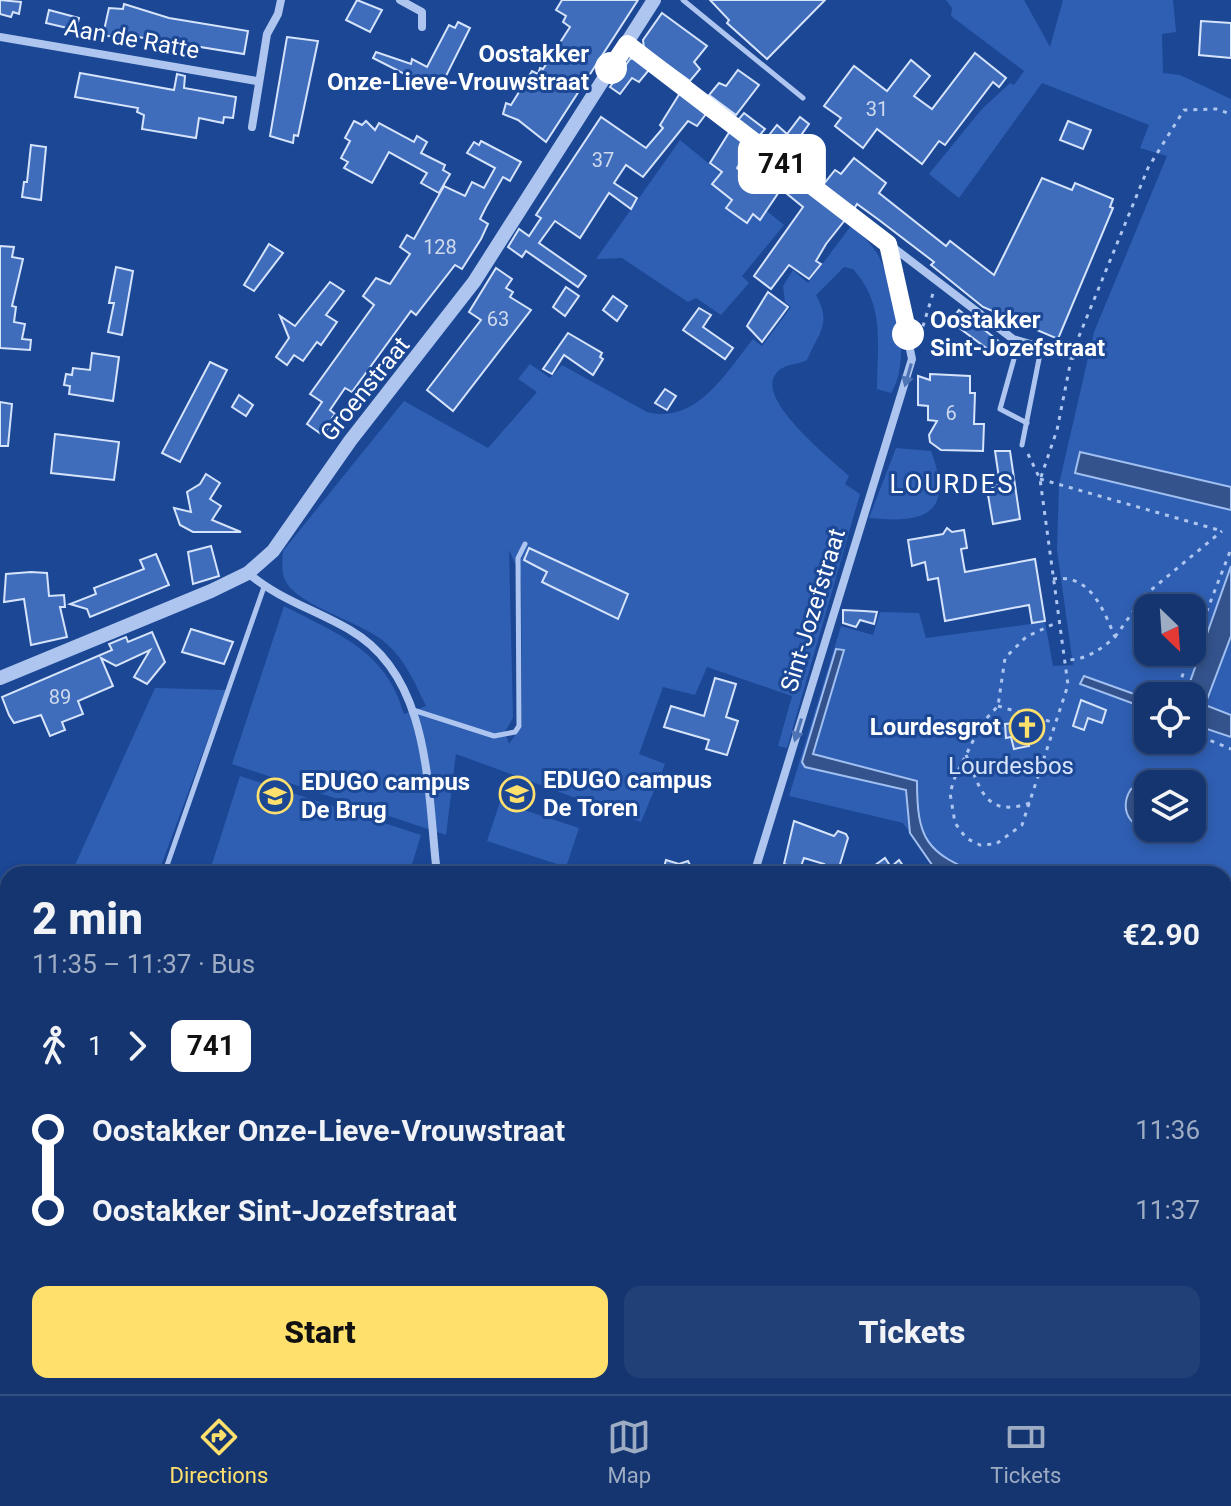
<!DOCTYPE html>
<html lang="en">
<head>
<meta charset="utf-8">
<style>
  :root { --surface:#143570; --page:#214078; --text:#f1f3f6; --muted:#9dabc3; --line:#335083; --accent:#ffe06c }
  body { margin:0; font-family:Roboto,sans-serif; background:var(--page); color:var(--text); height:100vh; display:flex; flex-direction:column; font-size:30px; white-space:nowrap }
  * { box-sizing:border-box; margin:0 }
  p { font-size:26px; color:var(--muted) }
  .icon { flex:none; width:44px; height:44px; fill:none; stroke:currentColor; stroke-width:2; stroke-linecap:round; stroke-linejoin:round }
  .map { position:relative; flex:1; overflow:hidden }
  .side { position:absolute; left:0px; top:866px; width:1232px; height:528px; display:flex; flex-direction:column; background:var(--surface); border-radius:24px 24px 0 0; box-shadow:0 4px 12px #0003,0 0 0 2px var(--line) }
  .side>* { flex:none }
  .badge { padding:0 16px; border-radius:12px; font-size:28px; line-height:52px }
  .needle { width:52px; rotate:155deg }
  .controls { position:absolute; left:1134px; top:594px; display:grid; gap:16px }
  .controls a { display:grid; place-items:center; width:72px; height:72px; border-radius:16px; background:var(--surface); box-shadow:0 4px 12px #0003,0 0 0 2px var(--line); font-size:40px }
  .map>.badge { position:absolute; translate:-50% -50%; box-shadow:0 0 0 4px #fff }
  .legs { display:flex; align-items:center; gap:12px; height:88px; padding:0 32px; font-size:26px }
  .legs p { margin-inline-start:auto }
  .head { display:flex; align-items:center; justify-content:space-between; height:136px; padding:0 32px }
  h1 { font-size:44px; font-weight:800; line-height:60px }
  .primary-button { display:flex; gap:16px; margin-top:auto; padding:16px 32px }
  .primary-button a { flex:1; height:92px; border-radius:16px; background:var(--accent); color:#111; font-size:32px; font-weight:800; line-height:92px; text-align:center }
  .primary-button a+a { background:var(--page); color:var(--text) }
  ul { padding:0 32px; list-style:none }
  li { display:flex; align-items:center; gap:28px; height:80px; font-size:30px }
  li i { display:grid; place-items:center; width:12px; height:100%; margin:0 10px; background:currentColor }
  li i::after { content:''; width:20px; height:20px; margin:-10px; border:6px solid; border-radius:50%; background:var(--surface) }
  li p { margin-inline-start:auto }
  li:first-child i { background:linear-gradient(#0000 50%,currentColor 0) }
  li:last-child i { background:linear-gradient(currentColor 50%,#0000 0) }
  .dock { display:flex; justify-content:space-around; align-items:center; height:112px; border-top:2px solid var(--line); background:var(--surface); font-size:22px; color:var(--muted) }
  .dock a { display:grid; justify-items:center; gap:4px }
  .dock .on { color:var(--accent) }
  .map>svg:first-child { display:block }
  .green { fill:#2f5fb3; fill-rule:evenodd }
  .water { fill:#34538d; stroke:#a1c0f1; stroke-width:2 }
  .building { fill:#3f6dbb; stroke:#d5e3fb; stroke-width:2 }
  .lines { fill:none; stroke-linecap:round; stroke-linejoin:round }
  .path { stroke:#aec6ef; stroke-width:3; stroke-dasharray:4 6; stroke-linecap:butt }
  .service { stroke:#aec6ef; stroke-width:5 }
  .minor { stroke:#aec6ef; stroke-width:8 }
  .tertiary { stroke:#aec6ef; stroke-width:14 }
  .oneway { fill:#4e73b4 }
  .line-1-casing { stroke:#fff; stroke-width:18 }
  .line-1 { stroke:#fff; stroke-width:12 }
  .stop-1-dot { fill:#fff; stroke:#fff; stroke-width:4 }
  .labels { text-anchor:middle; stroke-width:6; stroke-linejoin:round; paint-order:stroke }
  .number-label { font-size:20px; fill:#cfdaee }
  .street-label { font-size:24px; fill:#fff; stroke:#1b4795 }
  .stop-label { font-size:24px; font-weight:bold; fill:#fff; stroke:#1b4795; text-anchor:end }
  .poi-label { font-size:24px; font-weight:bold; fill:#fff; stroke:#1b4795; text-anchor:start }
  .park-label { font-size:24px; fill:#d5e3fb; stroke:#1b4795 }
  .neighbourhood-label { font-size:26px; letter-spacing:2px; fill:#fff; stroke:#1b4795 }
</style>
</head>
<body>
<div class="map">
<svg width="1231" height="1394" viewBox="0 0 1231 1394">
  <rect width="100%" height="100%" fill="#1b4795"/>
  <g class="green">
    <path d="M946,0H1024L1050,47L1063,0H1173L1176,32L1162,34L1163,73L1180,75L1231,99V487L1081,452L1075,473L1231,510V566L1185,696H1148V740H1192V724L1231,737V1213L1224,1230V874H939L903,823L789,796L841,626L873,635L880,612L919,613L926,638L1045,622L1053,666L1073,665L1057,550L1059,484L1094,332L1167,156L1140,148L1149,125L1042,83L959,198L929,174L981,110L1010,83L1014,85L1024,71L951,16L952,8ZM1148,608H1192V652H1148ZM1148,784H1192V828H1148Z"/>
    <path d="M680,140L784,225L742,276L749,283L721,315L696,298L688,302L622,258L596,259Z"/>
    <path d="M851,226C862,236 874,245 880,259C896,292 912,361 891,393L877,389C877,345 886,306 853,269L844,267L816,295C832,324 819,332 807,360C795,366 783,363 775,375C757,401 832,460 849,476L845,484L860,494L787,748L778,746L792,696L707,667L695,695L663,687L639,754L665,764L641,822L456,754L446,835L232,764L284,606C339,635 386,650 404,714L426,706C414,681 404,657 382,640C358,621 300,606 286,582C281,573 282,561 283,551L404,401L488,448L537,392L518,379L530,364L550,378L562,365L647,412C697,425 726,372 753,339L762,346L791,307L785,302L783,286L793,270L808,283ZM509,550L521,577L522,725L509,744L505,732L513,718Z"/>
    <path d="M896,448L931,451C954,513 927,524 869,518Z"/>
    <path d="M1231,636V715L1205,706Z"/>
    <path d="M155,688L226,690L158,874H71Z"/>
    <path d="M240,776L421,835L409,874H234L211,867Z"/>
    <path d="M500,802L579,828L566,867L487,841Z"/>
    <path d="M0,922L8,929V1126L0,1123V1002L3,993L0,990Z"/>
    <path d="M108,1386H171L189,1394H121Z"/>
    <path d="M1097,1386H1180L1176,1394H1119Z"/>
  </g>
  <g class="water">
    <path d="M1080,452L1231,487V510L1075,473Z"/>
    <path d="M1231,566V636L1205,705L1231,715V737L1192,724V696H1185Z"/>
    <path d="M836,649L844,650L813,754L917,781C917,839 926,853 980,874L937,872L910,833L906,790L805,767L802,762Z"/>
    <path d="M1084,676L1148,699V709L1080,684Z"/>
    <path d="M1153,781L1161,784H1148V828H1160C1135,835 1116,812 1131,789Z"/>
  </g>
  <g class="building">
    <path d="M0,0L21,2L19,14L13,12L11,17L0,14Z"/>
    <path d="M357,0L382,10L370,32L346,20Z"/>
    <path d="M562,0H638L546,142L518,120L503,114L506,103L511,105L532,71L538,74L540,68L543,69L570,27L563,22L566,16L556,10Z"/>
    <path d="M710,0H825L767,59L727,23L729,20Z"/>
    <path d="M124,4L169,18L248,31L244,54L119,34V38L103,35L109,8L123,9Z"/>
    <path d="M49,10L79,18L76,30L46,23Z"/>
    <path d="M662,13L707,46L694,62L700,69L690,81L644,48L643,40Z"/>
    <path d="M1201,21L1231,23V58L1199,55Z"/>
    <path d="M458,22L470,28L442,84L436,81L432,88L373,58L376,52L411,64L412,59L427,67L449,25L455,28Z"/>
    <path d="M287,37L318,41L298,136L294,135L293,143L270,136Z"/>
    <path d="M975,53L1006,78L999,87L993,82L945,145L939,141L922,164L877,129L863,148L835,126L841,118L824,106L854,66L887,91L911,60L930,76L914,96L932,109Z"/>
    <path d="M634,58L649,70L639,82L632,78L620,94L610,87L630,59Z"/>
    <path d="M738,70L759,85L736,115L709,95L719,83L726,86Z"/>
    <path d="M80,73L174,90L177,74L185,76L184,88L236,97L233,118L224,117L223,123L199,118L196,138L142,129L144,115L137,112L138,108L75,97Z"/>
    <path d="M680,93L706,114L697,126L688,121L643,177L626,165L614,183L637,198L631,209L609,193L580,238L555,221L539,243L586,276L578,287L526,251L522,257L508,247L519,229L529,236L541,218L536,215L601,117L646,148L663,128L660,125Z"/>
    <path d="M744,113L765,129L759,136L738,120Z"/>
    <path d="M800,117L809,124L787,155L766,139L777,125L787,134Z"/>
    <path d="M354,121L362,125L366,121L375,130L379,123L414,142L417,136L427,142L421,153L445,165L443,170L450,174L439,193L421,183L427,173L389,152L372,183L344,168L348,162L341,158L350,141L345,138Z"/>
    <path d="M1068,121L1091,130L1083,149L1060,140Z"/>
    <path d="M730,131L750,147L737,168L753,182L769,162L845,220L826,244L816,261L821,264L809,279L789,265L771,289L754,276L803,207L781,189L760,220L753,214L747,223L726,208L732,200L712,184L722,172L710,163Z"/>
    <path d="M481,141L521,162L510,181L503,177L486,207L480,219L488,224L481,239L462,269L455,265L416,315L411,311L352,392L345,388L330,410L335,414L332,418L335,420L324,436L307,424L322,402L310,394L374,305L363,296L376,278L390,284L410,254L400,247L407,235L414,239L444,186L465,196L472,182L484,188L495,168L467,153L474,142L479,145Z"/>
    <path d="M31,145L46,147L41,200L22,197L24,182H27Z"/>
    <path d="M854,158L886,183L879,193L946,246L950,241L994,275L1042,178L1072,190L1075,183L1113,199L1110,207L1113,208L1058,339L983,307L931,265L934,262L879,220L857,204L854,209L823,185L835,170L841,174Z"/>
    <path d="M269,244L283,253L254,291L244,285Z"/>
    <path d="M0,246L14,247L12,257L23,259L12,306L16,307L14,322L25,324L22,339L31,340L30,350L0,348Z"/>
    <path d="M116,267L133,271L122,335L108,332L114,303H109Z"/>
    <path d="M496,268L512,279L506,288L513,292L510,297L531,310L453,411L427,390L481,320L469,312Z"/>
    <path d="M330,282L344,291L326,315L337,322L321,345L317,342L303,361L294,355L287,365L276,357L289,338L280,316L295,326Z"/>
    <path d="M566,287L579,296L565,316L553,307Z"/>
    <path d="M768,292L788,307L762,342L747,326Z"/>
    <path d="M613,296L627,306L617,321L603,310Z"/>
    <path d="M699,308L711,315L703,327L733,348L725,359L683,330Z"/>
    <path d="M959,310L1001,343L993,353L950,321Z"/>
    <path d="M568,333L602,353L600,357L603,359L593,375L564,355L552,374L543,369Z"/>
    <path d="M92,353L119,357L113,401L69,394L70,386L64,385L66,374L72,375L73,368L90,370Z"/>
    <path d="M210,362L227,370L180,462L162,453Z"/>
    <path d="M930,374L970,376V393H975L974,424H984L983,451L941,450L930,442L929,435L937,421L928,420V406L918,405V376L930,380Z"/>
    <path d="M665,389L676,396L667,410L655,403Z"/>
    <path d="M239,395L253,405L246,416L232,407Z"/>
    <path d="M0,402L12,404L8,446H0Z"/>
    <path d="M55,434L119,442L114,480L51,473Z"/>
    <path d="M995,451H1010L1020,519L993,524L988,495L994,494L992,486L1000,485Z"/>
    <path d="M206,474L220,483L210,499L221,506L212,520L241,532H193L180,525L174,508L191,512L187,492L200,484Z"/>
    <path d="M947,528L952,532L964,530L967,548L961,549L965,572L1035,559L1045,621L1032,623L1029,605L945,621L938,578L928,580L925,562L912,566L908,540L943,534Z"/>
    <path d="M211,546L219,576L193,584L188,552Z"/>
    <path d="M529,548L628,594L618,619L542,582L547,572L524,560Z"/>
    <path d="M156,554L169,585L90,617L87,609L70,604L96,594L94,588L144,569L140,560Z"/>
    <path d="M31,572L47,573L49,596L64,595L65,607H60L67,637L31,645L24,599L4,602L6,574Z"/>
    <path d="M843,610L864,611L877,612L874,624L860,620L856,627L843,623Z"/>
    <path d="M191,629L233,642L224,664L182,652Z"/>
    <path d="M152,632L165,662L147,684L134,677L150,650L116,666L101,658L113,686L78,701L83,714L62,722L65,730L50,736L41,715L14,723L9,715L2,697L112,650L109,644L126,637L128,642Z"/>
    <path d="M715,678L736,684L726,717L738,721L727,755L706,749L709,740L664,727L671,706L704,716Z"/>
    <path d="M1081,700L1106,710L1102,723L1088,718L1084,730L1073,726Z"/>
    <path d="M1017,723L1025,724L1029,746L1014,749L1011,737L1006,738L1005,724Z"/>
    <path d="M794,821L834,836L838,831L846,834L848,838L837,874H822L824,864L804,858L800,869L784,864Z"/>
    <path d="M885,858L891,867L899,860L909,874H863Z"/>
    <path d="M666,860L679,864L688,861L691,867L703,870V874H662Z"/>
  </g>
  <g class="lines">
    <g class="path">
      <path d="M920,336L934,290"/>
      <path d="M1075,346L1148,168L1184,110L1216,109L1231,114"/>
      <path d="M1028,454L1040,479L1068,685L1022,825L996,844L980,845L966,838L955,823L950,793L955,777L982,723L998,706L1005,658L1026,637L1058,622"/>
      <path d="M1041,477L1057,430L1070,365"/>
      <path d="M1040,479L1222,531"/>
      <path d="M1053,579C1090,573 1103,609 1115,637C1100,650 1086,660 1066,660"/>
      <path d="M1115,637L1145,595L1222,531"/>
      <path d="M1192,649L1231,549"/>
      <path d="M1175,696L1191,652"/>
      <path d="M998,706L1055,723"/>
      <path d="M1192,733L1231,749"/>
      <path d="M966,755C981,790 985,818 1030,803"/>
      <path d="M1224,940L1231,919"/>
      <path d="M1224,950L1231,953"/>
      <path d="M1224,1163L1231,1165"/>
      <path d="M455,1386L457,1394"/>
    </g>
    <g class="service">
      <path d="M683,0L803,98"/>
      <path d="M1019,341L1000,409L1027,423"/>
      <path d="M1022,445L1041,349"/>
      <path d="M413,710L494,736L515,732L519,726L518,558L525,544"/>
      <path d="M164,874L264,587"/>
    </g>
    <g class="minor">
      <path d="M400,0L422,12V27"/>
      <path d="M0,37L257,81"/>
      <path d="M627,44L1013,339L1072,356"/>
      <path d="M252,127L267,34L278,14L281,0"/>
      <path d="M248,573C278,599 316,610 350,630C432,677 427,791 437,874"/>
      <path d="M754,874L912,359L888,244"/>
      <path d="M604,1394L606,1386"/>
    </g>
    <g class="tertiary">
      <path d="M0,678L211,591L248,573L273,551L350,441L474,282L654,0"/>
      <path d="M0,1284L8,1287"/>
      <path d="M0,1329L8,1334"/>
      <path d="M96,1386L109,1394"/>
      <path d="M189,1386L210,1394"/>
    </g>
  </g>
  <defs><path id="oneway-solid" d="M-6-.8H1V-3.2L6.5 0L1 3.2V.8H-6Z" transform="scale(2)"/></defs>
  <g class="oneway">
    <use href="#oneway-solid" transform="translate(908 375) rotate(106)"/>
    <use href="#oneway-solid" transform="translate(798 730) rotate(107)"/>
  </g>
  <g class="lines">
    <g class="line-1-casing">
      <path id="line-1" d="M611,68L627,44L888,244L908,334"/>
    </g>
    <use href="#line-1" class="line-1"/>
  </g>
  <defs>
    <g id="church-ring" transform="scale(1.8)"><circle r="9.5" fill="#1b4795" stroke="#ffe06c" stroke-width="1.5"/><path d="M-1.2-6h2.4v3.5h3.3v2.4h-3.3V6h-2.4V-.1h-3.3v-2.4h3.3Z" fill="#ffe06c"/></g>
    <g id="school-ring" transform="scale(1.8)"><circle r="9.5" fill="#1b4795" stroke="#ffe06c" stroke-width="1.5"/><path d="M0-5L7-2L0 1L-7-2ZM-4 1L0 2.5L4 1V4Q0 6-4 4Z" fill="#ffe06c"/></g>
  </defs>
  <g fill-rule="evenodd">
    <use href="#church-ring" x="1027" y="727"/>
    <use href="#school-ring" x="517" y="794"/>
    <use href="#school-ring" x="275" y="796"/>
  </g>
  <g class="stop-1-dot">
    <circle cx="611" cy="68" r="14"/>
    <circle cx="908" cy="334" r="14"/>
  </g>
  <g class="labels">
    <g class="number-label">
      <text x="877" y="116">31</text>
      <text x="603" y="167">37</text>
      <text x="440" y="254">128</text>
      <text x="498" y="326">63</text>
      <text x="951" y="420">6</text>
      <text x="60" y="704">89</text>
    </g>
    <g class="street-label">
      <text transform="translate(132 39) rotate(10)" y="8">Aan de Ratte</text>
      <text transform="translate(365 389) rotate(-51)" y="8">Groenstraat</text>
      <text transform="translate(813 610) rotate(-73)" y="8">Sint-Jozefstraat</text>
    </g>
    <g class="stop-label">
      <text x="589" y="62">Oostakker<tspan x="589" dy="28">Onze-Lieve-Vrouwstraat</tspan></text>
      <text x="930" y="328" text-anchor="start">Oostakker<tspan x="930" dy="28">Sint-Jozefstraat</tspan></text>
    </g>
    <g class="poi-label">
      <text x="1001" y="735" text-anchor="end">Lourdesgrot</text>
      <text x="543" y="788">EDUGO campus<tspan x="543" dy="28">De Toren</tspan></text>
      <text x="301" y="790">EDUGO campus<tspan x="301" dy="28">De Brug</tspan></text>
    </g>
    <g class="park-label">
      <text x="1011" y="774">Lourdesbos</text>
    </g>
    <g class="neighbourhood-label">
      <text x="952" y="493">LOURDES</text>
    </g>
  </g>
</svg>
<div class="controls">
<a><svg class="needle" viewBox="-14 -14 28 28"><path d="M0-13l5 13h-10z" fill="#e53935"/><path d="M0 13l5-13h-10z" fill="#9dabc3"/></svg></a>
<a><svg class="icon" aria-label="locate" viewBox="0 0 24 24"><circle cx="12" cy="12" r="6"/><path d="M12 2v4M12 18v4M2 12h4M18 12h4"/></svg></a>
<a><svg class="icon" aria-label="layers" viewBox="0 0 24 24"><path d="M12 4l9 5-9 5-9-5zM3 14l9 5 9-5"/></svg></a>
</div>
<b class="badge" style="left:782px;top:164px;background:#fff;color:#111">741</b>
<section class="side">
<div class="head"><div><h1>2 min</h1><p>11:35 – 11:37 · Bus</p></div><b>€2.90</b></div>
<div class="legs"><svg class="icon" aria-label="walk" viewBox="0 0 24 24"><circle cx="13" cy="4" r="2"/><path d="M13 8l-2 6 4 7M11 14l-3 7M7 12l3-4h3l4 4"/></svg>1<svg class="icon" aria-label="forward" viewBox="0 0 24 24"><path d="M9 5l7 7-7 7"/></svg><b class="badge" style="background:#fff;color:#111">741</b></div>
<ul>
<li><i style="color:#fff"></i><b>Oostakker Onze-Lieve-Vrouwstraat</b><p>11:36</p></li>
<li><i style="color:#fff"></i><b>Oostakker Sint-Jozefstraat</b><p>11:37</p></li>
</ul>
<div class="primary-button"><a>Start</a><a>Tickets</a></div>
</section>
</div>
<nav class="dock">
<a class="on"><svg class="icon" aria-label="directions" viewBox="0 0 24 24"><path d="M12 3l9 9-9 9-9-9zM9 14v-3h6M13 9l2 2-2 2"/></svg>Directions</a>
<a><svg class="icon" aria-label="map" viewBox="0 0 24 24"><path d="M3 6l6-2 6 2 6-2v14l-6 2-6-2-6 2zM9 4v14M15 6v14"/></svg>Map</a>
<a><svg class="icon" aria-label="tickets" viewBox="0 0 24 24"><path d="M3 7h18v10H3zM15 7v10"/></svg>Tickets</a>
</nav>
</body>
</html>
